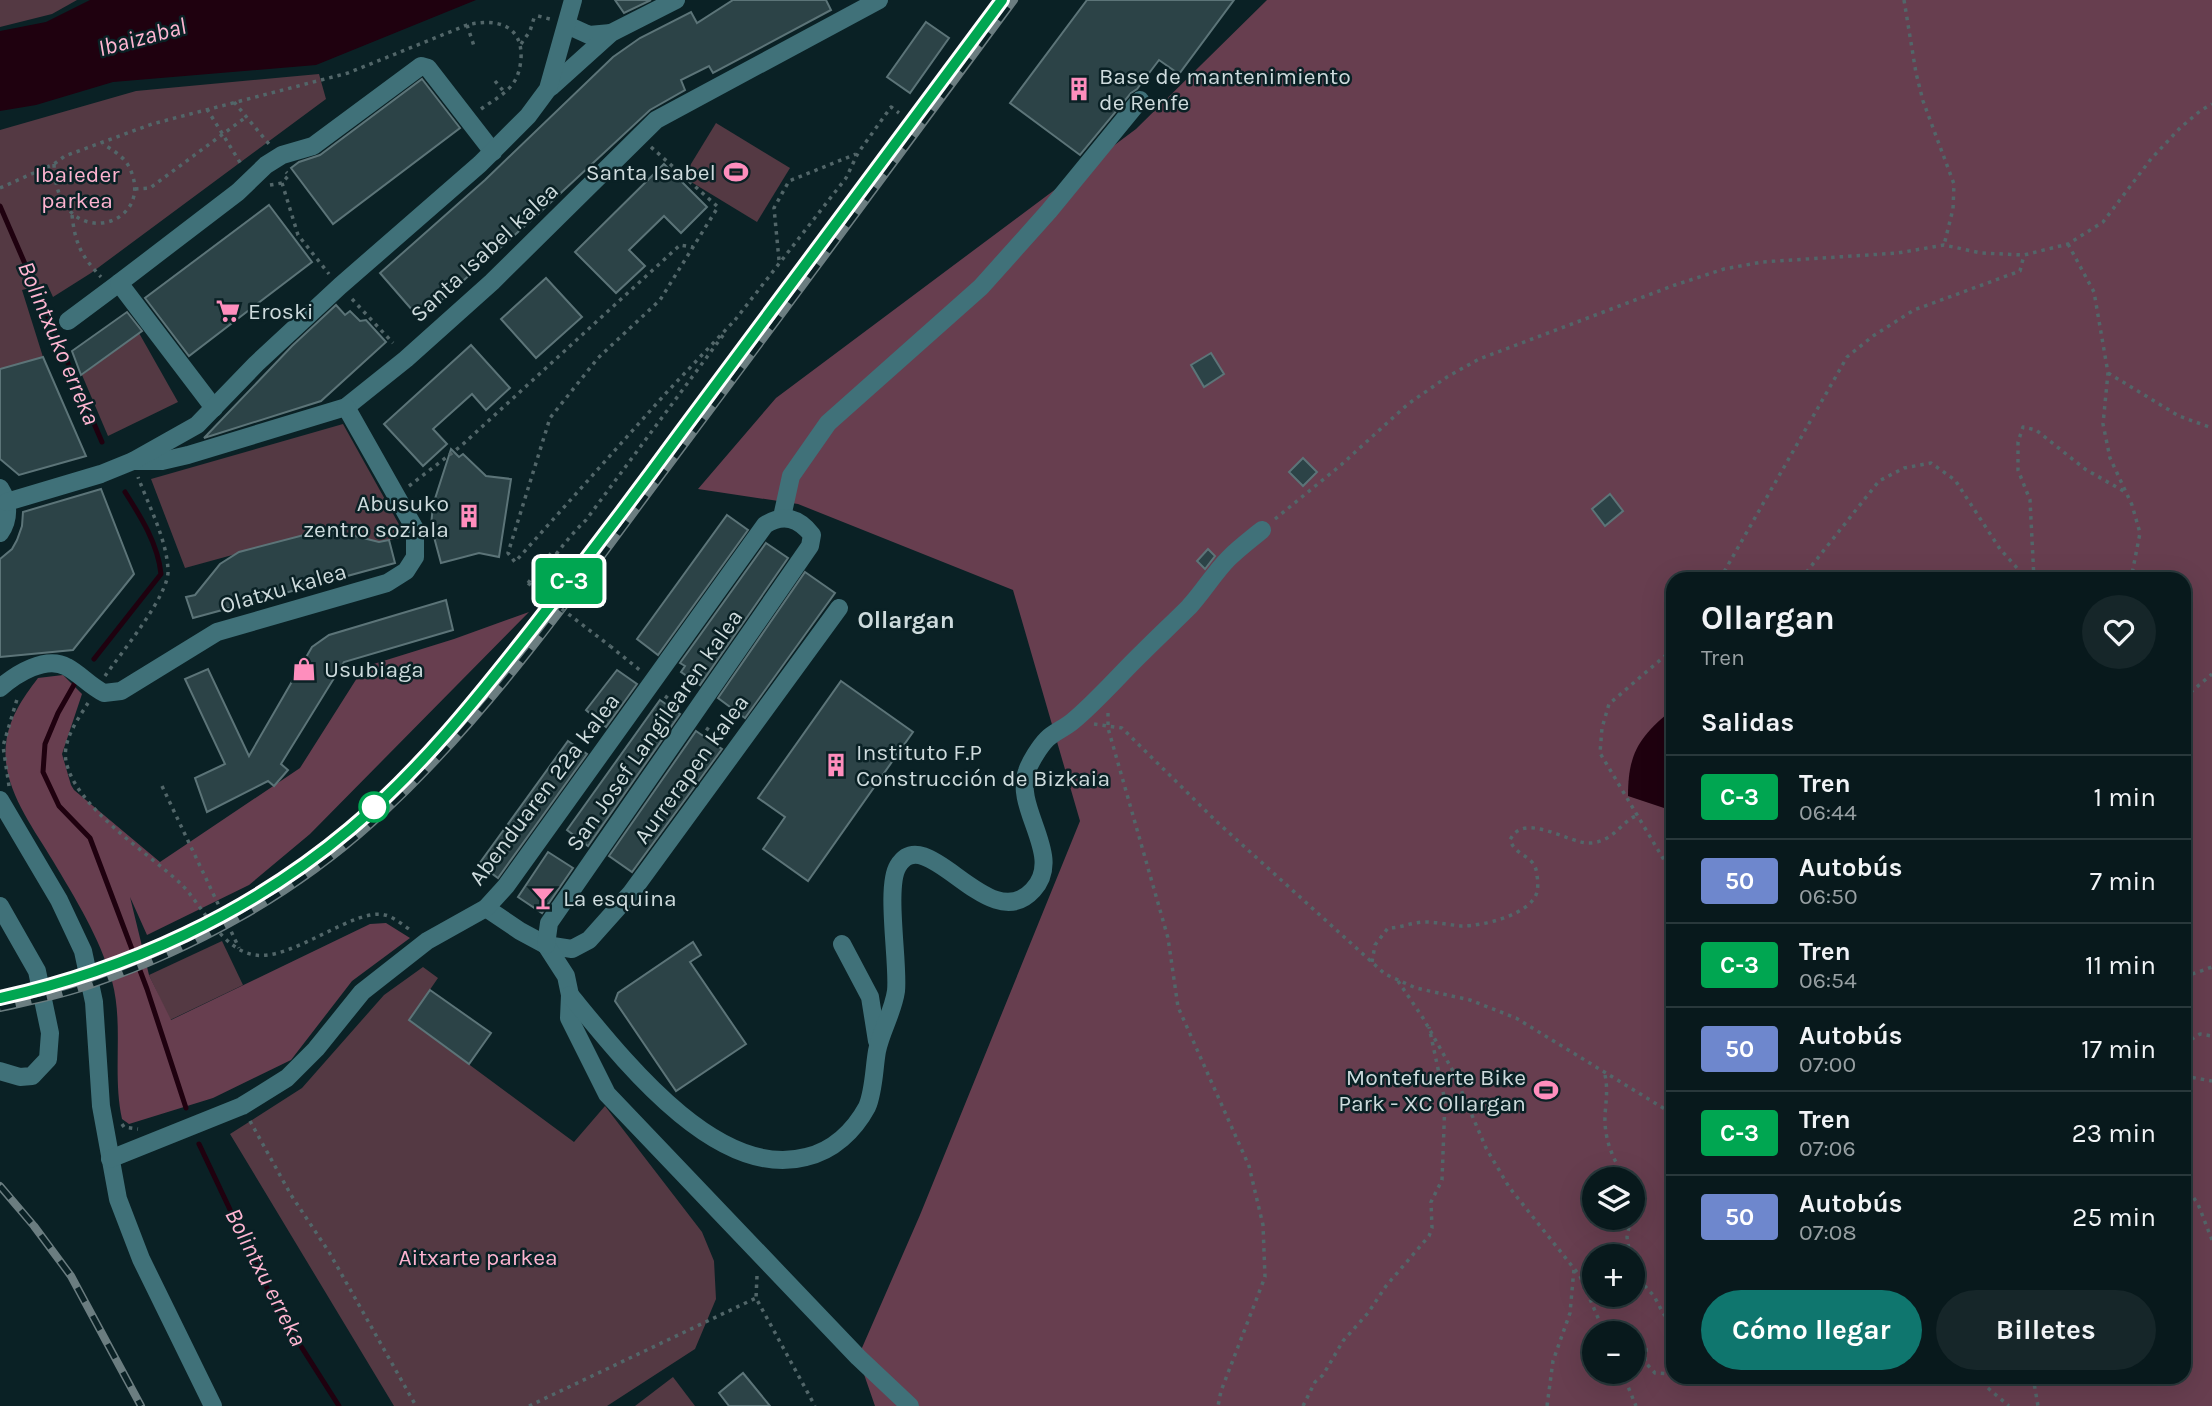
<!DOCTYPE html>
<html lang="es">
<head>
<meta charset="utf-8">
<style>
  :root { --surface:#08191c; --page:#162629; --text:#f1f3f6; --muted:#98a0a3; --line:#29383b; --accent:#0f766e }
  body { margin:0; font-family:Karla,sans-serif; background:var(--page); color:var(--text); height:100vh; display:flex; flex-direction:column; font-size:26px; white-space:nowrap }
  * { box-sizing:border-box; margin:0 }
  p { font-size:23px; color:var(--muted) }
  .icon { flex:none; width:38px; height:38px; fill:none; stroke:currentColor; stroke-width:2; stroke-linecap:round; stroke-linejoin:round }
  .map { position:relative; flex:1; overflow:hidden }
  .details { position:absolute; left:1666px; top:572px; width:525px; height:812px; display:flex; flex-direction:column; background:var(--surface); border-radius:21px; box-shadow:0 7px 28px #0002,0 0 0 2px var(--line) }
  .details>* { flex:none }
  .badge { padding:0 14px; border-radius:5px; font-size:24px; line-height:46px }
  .fabs { position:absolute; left:1582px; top:1167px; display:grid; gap:14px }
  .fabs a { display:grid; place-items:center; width:63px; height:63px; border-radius:50%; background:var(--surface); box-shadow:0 7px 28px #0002,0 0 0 2px var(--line); font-size:35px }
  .map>.badge { position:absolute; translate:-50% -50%; box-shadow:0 0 0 4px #fff }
  h2 { padding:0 35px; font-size:26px; line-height:63px }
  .round { display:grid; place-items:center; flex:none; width:74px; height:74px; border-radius:37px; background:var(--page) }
  .headline { display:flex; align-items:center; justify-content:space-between; height:119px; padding:0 35px }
  h1 { font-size:33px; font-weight:700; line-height:52px }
  .action { display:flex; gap:14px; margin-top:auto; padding:14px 35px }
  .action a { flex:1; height:80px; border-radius:42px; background:var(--accent); color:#fff; font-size:28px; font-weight:700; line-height:80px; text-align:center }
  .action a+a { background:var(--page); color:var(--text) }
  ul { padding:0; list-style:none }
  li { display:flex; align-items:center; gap:21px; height:84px; padding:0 35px; border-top:2px solid var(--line) }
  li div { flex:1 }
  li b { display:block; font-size:26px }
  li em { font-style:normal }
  li .badge { min-width:77px; font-weight:700; text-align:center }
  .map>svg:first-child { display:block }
  .green { fill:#543943 }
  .forest { fill:#673e4f; fill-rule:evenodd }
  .water { fill:#1f010f }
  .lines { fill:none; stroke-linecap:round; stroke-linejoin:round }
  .stream { stroke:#1f010f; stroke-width:5 }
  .building { fill:#2c4347; stroke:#5c7478; stroke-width:2 }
  .path { stroke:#526669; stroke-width:3.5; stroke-dasharray:3.5 5; stroke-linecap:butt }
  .minor { stroke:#407179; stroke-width:18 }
  .rail-casing { stroke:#6b7d80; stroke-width:8 }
  .rail { stroke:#0a2125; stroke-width:5; stroke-dasharray:16; stroke-linecap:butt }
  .path-bridge { stroke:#526669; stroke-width:3.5; stroke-dasharray:3.5 5; stroke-linecap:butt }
  .line-casing { stroke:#fff; stroke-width:16 }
  .line { stroke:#00a651; stroke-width:10 }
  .stop-dot { fill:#fff; stroke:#00a651; stroke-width:3.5 }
  .labels { text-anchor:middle; stroke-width:5; stroke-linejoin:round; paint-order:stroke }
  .poi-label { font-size:23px; fill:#cedbdd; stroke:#0a2125; text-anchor:start }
  .park-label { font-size:23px; fill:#fcb3cf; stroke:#0a2125 }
  .street-label { font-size:23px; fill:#cedbdd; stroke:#0a2125 }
  .water-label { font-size:24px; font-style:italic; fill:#ffb6d2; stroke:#0a2125 }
  .neighbourhood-label { font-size:24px; font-weight:bold; fill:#cedbdd; stroke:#0a2125 }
</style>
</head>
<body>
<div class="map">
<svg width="2212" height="1406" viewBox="0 0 2212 1406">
  <rect width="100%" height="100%" fill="#0a2125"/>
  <g class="green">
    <path d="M0,0H77L52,14L0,27Z"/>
    <path d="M319,74L326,99L91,273L53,297L47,284L22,290L43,357L0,369V130L136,91Z"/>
    <path d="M716,123L790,168L757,222L683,177Z"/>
    <path d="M139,333L178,402L108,436L82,375Z"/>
    <path d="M343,424L406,537L379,542L327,529L185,568L151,479Z"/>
    <path d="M222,941L243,985L170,1020L149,975Z"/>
    <path d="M423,967L438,978L409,1020L574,1142L605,1106L702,1232L714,1261L716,1299L695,1349L607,1406H394L230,1134L302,1088L384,995Z"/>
    <path d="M673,1377L695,1406H635Z"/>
  </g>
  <g class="forest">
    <path d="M1267,0H2212V1406H875L858,1357L920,1215L1080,821L1013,590L798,504L698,489L776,398L1136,129ZM1673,579H2184V1377H1673ZM1594,1180H1633V1218H1594ZM1594,1256H1633V1295H1594ZM1594,1334H1633V1372H1594Z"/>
    <path d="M529,612L310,834L249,885L147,935L130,897L149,975L171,1020L370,924L386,923L410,938L352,981L291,1060L213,1098L129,1124L122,1119C112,1074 124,1025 112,981C100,938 75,898 53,861C33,827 1,787 6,744C9,718 22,699 38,678L63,675L82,694L62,754L71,785L74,790L160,862L300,768L364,667L454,639Z"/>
  </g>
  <g class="water">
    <path d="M90,0H476L316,65L113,82L36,105L0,111V31L46,22Z"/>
    <path d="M1673,709V807L1667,809L1628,796C1628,752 1640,736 1673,709Z"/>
  </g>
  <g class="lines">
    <g class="stream">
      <path d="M0,206L102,442"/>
      <path d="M94,659L161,574C158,544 141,517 125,492"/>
      <path d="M75,683L58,713L45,744L43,772L59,806L90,838L147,989L186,1108"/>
      <path d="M199,1144L276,1307L339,1406"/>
    </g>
  </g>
  <g class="building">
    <path d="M615,0H651L624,13Z"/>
    <path d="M733,0H826L831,10L713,73L709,66L681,80L685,90L650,110L535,217L420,319L380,273L485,180L613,57L640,38L691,12L697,23Z"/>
    <path d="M1087,0H1234L1179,74L1159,60L1137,89L1131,93L1080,155L1010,103Z"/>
    <path d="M926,22L949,38L910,93L887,77Z"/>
    <path d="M422,79L460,128L333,224L291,168L299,162L320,155Z"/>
    <path d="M664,164L707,207L681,233L664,216L629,250L645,266L616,293L575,252Z"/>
    <path d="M269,205L312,262L189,356L145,298Z"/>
    <path d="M546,278L582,317L536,358L501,319Z"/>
    <path d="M336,305L345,315L350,311L360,321L366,320L386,342L321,401L204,438L292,346Z"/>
    <path d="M127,312L142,331L81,375L72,351Z"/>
    <path d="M471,345L510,388L486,410L472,394L433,429L447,444L423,466L384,424Z"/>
    <path d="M1211,353L1224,374L1204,387L1191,365Z"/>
    <path d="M43,357L86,456L19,475L0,459V369Z"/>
    <path d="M451,449L459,457L463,454L486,476L511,479L499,557L479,553L441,563L431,526L433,505Z"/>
    <path d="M1303,458L1317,472L1303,486L1289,472Z"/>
    <path d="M101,489L134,574L73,650L0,657V559L12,549L17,540L22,526L23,512Z"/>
    <path d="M1610,494L1623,511L1605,526L1592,509Z"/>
    <path d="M727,515L748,530L658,655L637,639Z"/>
    <path d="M327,529L379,542L389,540L395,563L193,618L186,597L195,595L220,564L239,552Z"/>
    <path d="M766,543L788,558L700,685L681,672L685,666L680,663Z"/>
    <path d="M1208,549L1215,556L1205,569L1197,561Z"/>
    <path d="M805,572L835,593L745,718L718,698Z"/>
    <path d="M446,600L453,630L344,662L281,764L288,770L274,786L268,781L207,812L195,778L225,764L185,679L208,669L249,756L312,647L329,635Z"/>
    <path d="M617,670L637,684L606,727L586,710Z"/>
    <path d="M841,681L913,732L808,881L763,849L785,817L758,798Z"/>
    <path d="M660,700L680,714L588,846L567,830Z"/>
    <path d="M696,731L722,749L632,872L609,856Z"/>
    <path d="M568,741L587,754L498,878L479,864Z"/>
    <path d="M548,852L573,868L542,913L518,897Z"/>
    <path d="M693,942L701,955L690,962L746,1044L676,1091L615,1001L618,993Z"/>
    <path d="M430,990L491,1033L469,1064L409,1020Z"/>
    <path d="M743,1373L770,1406H729L719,1393Z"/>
  </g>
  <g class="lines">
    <g class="path">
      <path d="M1904,0L1916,73L1923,101L1954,184L1953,209L1944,245"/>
      <path d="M467,25L474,46"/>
      <path d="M521,44L530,31L534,18L538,16L550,19"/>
      <path d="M495,81L505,93"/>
      <path d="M234,102L269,144"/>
      <path d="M207,109L241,164"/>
      <path d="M651,147L718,207L660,300L598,358L550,418L508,553L515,562L667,392L735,320"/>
      <path d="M54,164C56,258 162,226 128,165C123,156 111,149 103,144"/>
      <path d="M282,183L298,235L329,274"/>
      <path d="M270,185L282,183L289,175L286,172"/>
      <path d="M0,188L54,164L65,156L152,124L348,73L467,25C495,18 523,24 521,59C520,69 518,77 512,85C504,95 492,101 481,109"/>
      <path d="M135,189L150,188L246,117"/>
      <path d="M72,215C75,243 81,256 101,277"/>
      <path d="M2068,244L2094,292L2108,373L2103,424L2110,458L2132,505L2140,533L2131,579"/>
      <path d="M779,260L774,208L789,181L856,154"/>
      <path d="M352,299L393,343"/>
      <path d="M735,320L846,178L858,153L891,107L899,113"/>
      <path d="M2108,373L2179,416L2212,428"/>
      <path d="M409,486L461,446L680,245L693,247"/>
      <path d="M1275,519L1341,465L1408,404L1447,377L1479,359L1675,285L1724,269L1762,262L1898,253L1944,245L1981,253L2024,255L2068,244L2103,222L2151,159L2180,128L2200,111L2212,104"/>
      <path d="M1720,579L1847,357L1873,336L1914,310L2020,271L2024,255"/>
      <path d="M1801,579L1879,481L1904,468L1931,463L1955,480L2000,549L2027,579"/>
      <path d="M2034,579L2030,500L2018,470V442L2023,427L2036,430L2085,469L2125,492"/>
      <path d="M528,583L552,552L559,558L536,587L533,584C550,563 566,539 586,520L724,334"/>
      <path d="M610,646L641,671"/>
      <path d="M1673,649L1609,704L1602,728L1600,753L1673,875"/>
      <path d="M105,676C121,653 170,594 168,570C167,540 148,504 138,477"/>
      <path d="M665,696L678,706"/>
      <path d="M2184,698L2212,674"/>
      <path d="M88,703C78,719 62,741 66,761C75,807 147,852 180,883C202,904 221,950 255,955C292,961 355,907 385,915C394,917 404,926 412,931"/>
      <path d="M1108,713V728L1168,938L1178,1007L1249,1166L1263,1225L1265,1277L1221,1391L1218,1406"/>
      <path d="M1094,724L1122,728L1216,821L1385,974L1416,988L1470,1000L1516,1018L1673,1114"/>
      <path d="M706,728L723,740"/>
      <path d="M9,786L3,746L18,696"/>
      <path d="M162,786L239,948"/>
      <path d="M1372,962L1375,945L1388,928C1401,928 1412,922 1425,922C1437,922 1450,925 1462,926C1482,926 1531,915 1537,892C1538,889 1538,880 1537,876C1536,854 1516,858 1510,840C1524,810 1570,845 1591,843C1614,841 1621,822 1636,816"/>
      <path d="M2184,977L2212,967"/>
      <path d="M1398,981L1423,1018L1453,1071L1486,1148L1509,1187L1580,1276L1605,1334"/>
      <path d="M2184,1044L2200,1034L2212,1036"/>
      <path d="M1605,1075C1608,1089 1606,1101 1605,1115C1604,1140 1613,1159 1626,1180"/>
      <path d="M2184,1076L2212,1081"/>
      <path d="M250,1121L291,1195L329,1252L416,1406"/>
      <path d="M122,1124L124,1127L138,1129"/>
      <path d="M2184,1184L2198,1204L2212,1240"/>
      <path d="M1633,1203L1635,1215L1633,1216"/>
      <path d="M1630,1256L1627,1237L1631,1218"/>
      <path d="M1633,1273L1654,1296L1663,1313L1673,1326"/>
      <path d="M757,1276L756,1298L815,1406"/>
      <path d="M1633,1346L1640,1342L1646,1349L1645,1362L1655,1373L1673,1374"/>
      <path d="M1622,1372L1636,1406"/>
      <path d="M1975,1377L2009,1406"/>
      <path d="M2033,1377L2038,1406"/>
      <path d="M529,1406L756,1298"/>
      <path d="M1303,1406L1315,1382L1323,1375L1343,1341L1368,1313L1386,1286L1429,1236L1432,1228L1431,1202L1442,1180L1445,1101L1429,1027"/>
      <path d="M1547,1406L1553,1361L1570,1313L1574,1269"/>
    </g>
    <g class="minor">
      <path d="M567,25L589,35L611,33"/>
      <path d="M551,87L611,33L676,0"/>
      <path d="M68,321L119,283"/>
      <path d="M214,408L119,283L238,192L266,165L282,155L313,146L421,66L428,68L493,152"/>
      <path d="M133,461H162L188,455L346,407L406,359L492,282L656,120L879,0"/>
      <path d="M0,488C9,502 10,519 0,533"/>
      <path d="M7,502L101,474L133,461L197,425L256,364L340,286L480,164L528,116L548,89L573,0"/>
      <path d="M782,517L791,476L828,423L981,287L1049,211L1140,100"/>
      <path d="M0,688C16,674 46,655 67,667C80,674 90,686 104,693L121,691L217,632L387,583L406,571L415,557V529L346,407"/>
      <path d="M0,800L59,900L83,951L94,1002L101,1106L118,1199L141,1259L213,1406"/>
      <path d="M0,906L37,971L50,1033L48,1059L32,1076L20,1077L0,1071"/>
      <path d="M486,908L520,931L546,945L572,949L589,940L631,893L839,608"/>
      <path d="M842,944L870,997L877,1041"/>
      <path d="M546,945L566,976L570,995L569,1018L607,1094L858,1357L910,1406"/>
      <path d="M570,995C621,1057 716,1181 806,1157C833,1151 854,1131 867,1107C874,1091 874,1068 877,1051C881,1031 893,1012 896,991C899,964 885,887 898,866C927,819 989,939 1033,890C1065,856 1013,809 1027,771C1030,762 1040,746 1047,739C1054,732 1065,728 1073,721C1098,700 1120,674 1144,651C1159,636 1174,622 1189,607C1203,592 1214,573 1229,558C1239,548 1251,539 1262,530"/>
      <path d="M110,1159L242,1106L287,1078L316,1049L362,992L427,941L486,908L506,886L765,525C783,513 799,518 812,535L810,546L549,923L546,945"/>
    </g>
    <g class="rail-casing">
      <g id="rail">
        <path d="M526,636L624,508"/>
        <path d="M383,799L461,717L485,688"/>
        <path d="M255,896L300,868"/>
        <path d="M137,956L228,912"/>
        <path d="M0,1008C31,1001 63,995 93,984C194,949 292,895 372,823C491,716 585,577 681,449C793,300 903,149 1014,0"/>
        <path d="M0,1186L34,1226L71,1276L141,1406"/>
      </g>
    </g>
    <use href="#rail" class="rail"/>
    <path class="path-bridge" d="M528,583L610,646"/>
  </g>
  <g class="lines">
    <g class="line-casing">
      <path id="line" d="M0,998C127,970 250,913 350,829C419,771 476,700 531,630C582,565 632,499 681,432C788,288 895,144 1002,0"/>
    </g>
    <use href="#line" class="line"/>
  </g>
  <defs>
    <g id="building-bare" transform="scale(1.89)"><path d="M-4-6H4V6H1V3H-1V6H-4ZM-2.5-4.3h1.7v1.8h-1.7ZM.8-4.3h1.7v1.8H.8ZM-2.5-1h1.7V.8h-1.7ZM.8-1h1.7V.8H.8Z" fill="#fe8ebd" stroke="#0a2125" stroke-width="2.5" paint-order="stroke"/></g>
    <g id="stadium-bare" transform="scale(1.89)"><path d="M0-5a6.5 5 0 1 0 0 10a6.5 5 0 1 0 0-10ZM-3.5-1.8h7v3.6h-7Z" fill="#fe8ebd" stroke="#0a2125" stroke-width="2.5" paint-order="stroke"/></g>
    <g id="supermarket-bare" transform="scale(1.89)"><path d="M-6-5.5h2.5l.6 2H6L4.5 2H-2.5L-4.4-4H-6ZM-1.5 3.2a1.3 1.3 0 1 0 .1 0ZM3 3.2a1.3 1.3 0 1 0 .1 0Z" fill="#fe8ebd" stroke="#0a2125" stroke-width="2.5" paint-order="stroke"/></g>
    <g id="shop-bare" transform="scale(1.89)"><path d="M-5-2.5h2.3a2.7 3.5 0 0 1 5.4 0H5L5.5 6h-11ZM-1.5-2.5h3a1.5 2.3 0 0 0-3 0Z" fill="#fe8ebd" stroke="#0a2125" stroke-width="2.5" paint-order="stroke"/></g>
    <g id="bar-bare" transform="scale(1.89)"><path d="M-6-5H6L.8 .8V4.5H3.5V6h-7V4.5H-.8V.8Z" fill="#fe8ebd" stroke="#0a2125" stroke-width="2.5" paint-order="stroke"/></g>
  </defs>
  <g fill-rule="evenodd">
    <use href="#building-bare" x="1079" y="89"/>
    <use href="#stadium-bare" x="736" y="172"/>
    <use href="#supermarket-bare" x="228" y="311"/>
    <use href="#building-bare" x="469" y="516"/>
    <use href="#shop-bare" x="304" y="669"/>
    <use href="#building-bare" x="836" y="765"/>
    <use href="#bar-bare" x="543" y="898"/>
    <use href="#stadium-bare" x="1546" y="1090"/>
  </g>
  <circle class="stop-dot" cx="374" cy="807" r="14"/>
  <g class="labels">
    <g class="poi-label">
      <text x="1099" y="84">Base de mantenimiento<tspan x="1099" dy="26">de Renfe</tspan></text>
      <text x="716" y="180" text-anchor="end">Santa Isabel</text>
      <text x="248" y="319">Eroski</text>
      <text x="449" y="511" text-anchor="end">Abusuko<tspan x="449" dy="26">zentro soziala</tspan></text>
      <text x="324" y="677">Usubiaga</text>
      <text x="856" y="760">Instituto F.P<tspan x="856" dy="26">Construcción de Bizkaia</tspan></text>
      <text x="563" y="906">La esquina</text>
      <text x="1526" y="1085" text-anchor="end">Montefuerte Bike<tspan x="1526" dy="26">Park - XC Ollargan</tspan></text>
    </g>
    <g class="park-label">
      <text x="77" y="182">Ibaieder<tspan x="77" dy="26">parkea</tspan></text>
      <text x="478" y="1265">Aitxarte parkea</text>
    </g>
    <g class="street-label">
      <text transform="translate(484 252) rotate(-43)" y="8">Santa Isabel kalea</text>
      <text transform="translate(283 588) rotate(-16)" y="8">Olatxu kalea</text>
      <text transform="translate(654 730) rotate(-55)" y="8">San Josef Langilearen kalea</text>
      <text transform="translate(691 769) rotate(-54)" y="8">Aurrerapen kalea</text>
      <text transform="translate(544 789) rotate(-53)" y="8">Abenduaren 22a kalea</text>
    </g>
    <g class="water-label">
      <text transform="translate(142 37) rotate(-15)" y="8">Ibaizabal</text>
      <text transform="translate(59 343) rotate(67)" y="8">Bolintxuko erreka</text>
      <text transform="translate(266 1277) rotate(63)" y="8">Bolintxu erreka</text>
    </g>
    <g class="neighbourhood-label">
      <text x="906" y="628">Ollargan</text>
    </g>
  </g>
</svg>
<div class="fabs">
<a><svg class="icon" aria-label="layers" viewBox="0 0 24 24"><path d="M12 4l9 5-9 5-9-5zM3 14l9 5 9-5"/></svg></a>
<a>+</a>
<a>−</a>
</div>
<b class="badge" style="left:569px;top:581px;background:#00a651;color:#fff">C-3</b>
<section class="details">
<div class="headline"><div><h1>Ollargan</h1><p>Tren</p></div><a class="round"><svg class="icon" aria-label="heart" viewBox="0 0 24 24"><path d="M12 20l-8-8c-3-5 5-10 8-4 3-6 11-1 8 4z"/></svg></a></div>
<h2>Salidas</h2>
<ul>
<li><span class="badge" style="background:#00a651;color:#fff">C-3</span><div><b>Tren</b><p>06:44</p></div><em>1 min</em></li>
<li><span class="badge" style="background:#6e87cd;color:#fff">50</span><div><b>Autobús</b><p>06:50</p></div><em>7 min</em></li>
<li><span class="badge" style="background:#00a651;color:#fff">C-3</span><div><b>Tren</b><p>06:54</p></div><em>11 min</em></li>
<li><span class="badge" style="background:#6e87cd;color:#fff">50</span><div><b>Autobús</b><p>07:00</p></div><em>17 min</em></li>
<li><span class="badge" style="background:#00a651;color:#fff">C-3</span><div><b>Tren</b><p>07:06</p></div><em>23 min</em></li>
<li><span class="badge" style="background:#6e87cd;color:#fff">50</span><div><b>Autobús</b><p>07:08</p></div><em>25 min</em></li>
</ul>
<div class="action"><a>Cómo llegar</a><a>Billetes</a></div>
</section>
</div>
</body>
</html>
